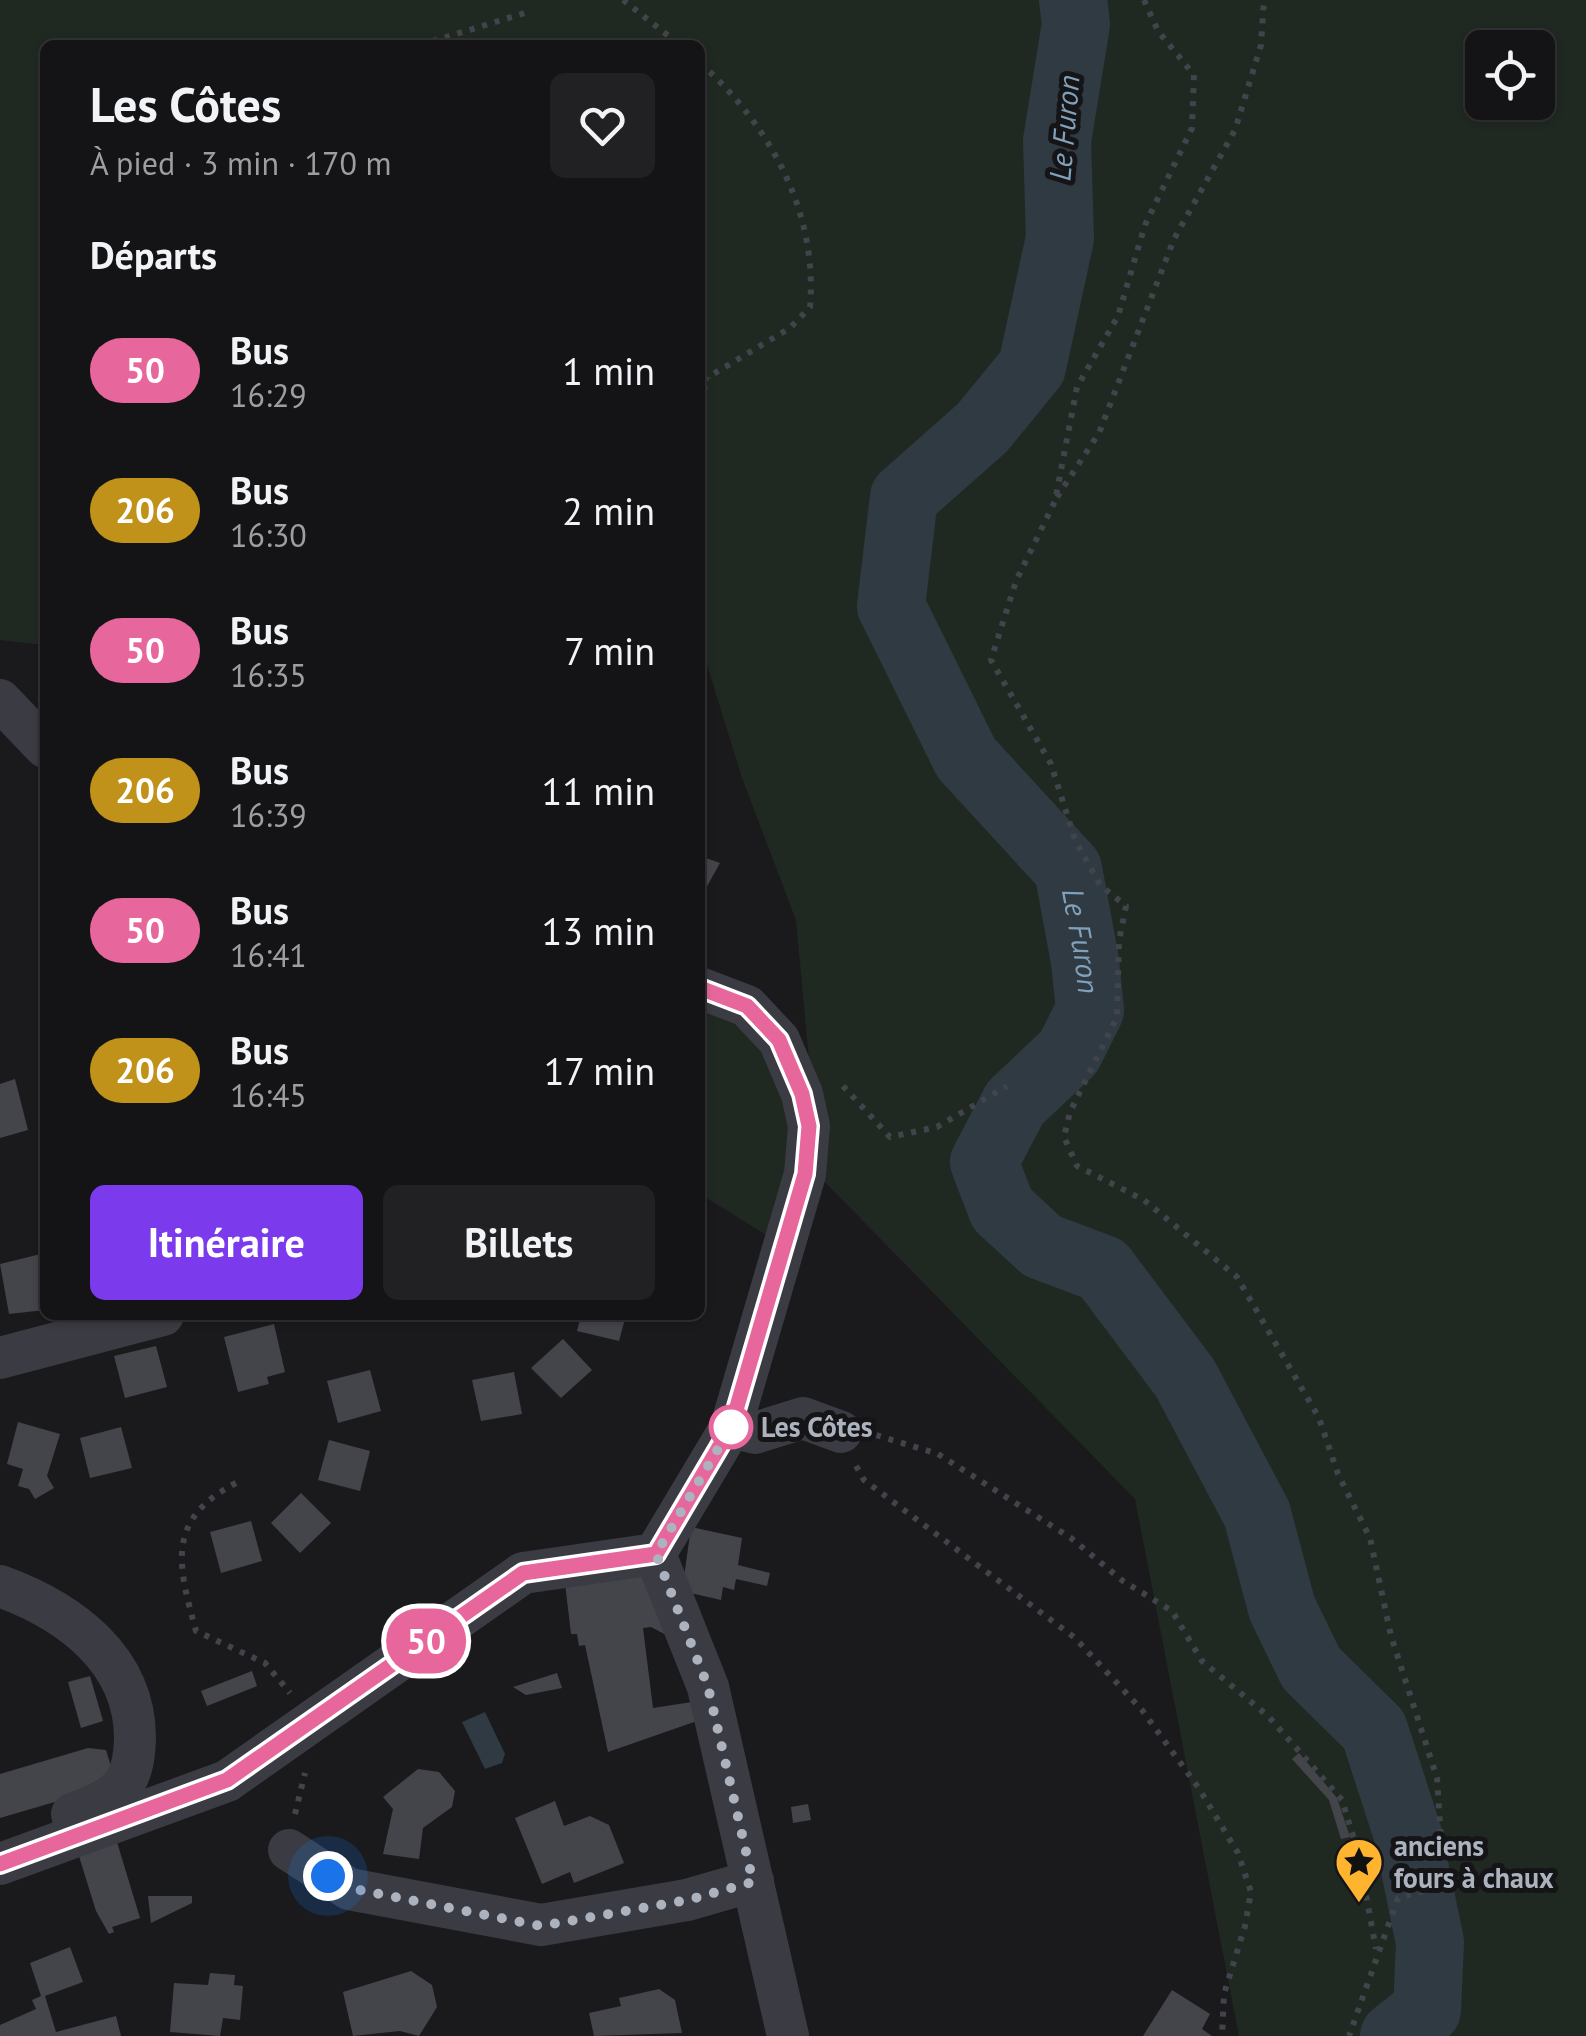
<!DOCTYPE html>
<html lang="fr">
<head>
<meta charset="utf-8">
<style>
  :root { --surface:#141416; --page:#212123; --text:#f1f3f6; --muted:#9d9ea1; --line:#333335; --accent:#7c3aed }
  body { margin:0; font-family:"PT Sans",sans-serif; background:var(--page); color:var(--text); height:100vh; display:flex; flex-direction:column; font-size:38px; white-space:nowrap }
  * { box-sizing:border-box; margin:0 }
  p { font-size:32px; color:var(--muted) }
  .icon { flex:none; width:55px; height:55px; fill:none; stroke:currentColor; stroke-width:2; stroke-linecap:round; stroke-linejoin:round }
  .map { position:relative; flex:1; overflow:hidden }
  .drawer { position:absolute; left:40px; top:40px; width:665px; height:1280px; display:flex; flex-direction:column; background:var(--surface); border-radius:15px; box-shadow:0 2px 8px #0004,0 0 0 2px var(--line) }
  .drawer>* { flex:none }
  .badge { padding:0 20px; border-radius:32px; font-size:35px; line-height:65px }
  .controls { position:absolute; left:1465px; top:30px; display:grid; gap:20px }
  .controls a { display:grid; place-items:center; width:90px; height:90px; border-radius:15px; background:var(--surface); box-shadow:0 2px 8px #0004,0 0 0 2px var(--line); font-size:50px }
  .you { position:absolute; width:50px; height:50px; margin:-25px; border:8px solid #fff; border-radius:50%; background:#1a73e8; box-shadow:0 0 0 15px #1a73e833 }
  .map>.badge { position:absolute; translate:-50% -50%; box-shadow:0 0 0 5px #fff }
  h2 { padding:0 50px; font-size:38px; line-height:90px }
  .round { display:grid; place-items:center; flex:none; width:105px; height:105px; border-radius:15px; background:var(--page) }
  .overview { display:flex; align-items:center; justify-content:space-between; height:170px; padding:0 50px }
  h1 { font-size:48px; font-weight:700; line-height:75px }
  .cta { display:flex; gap:20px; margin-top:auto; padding:20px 50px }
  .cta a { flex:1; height:115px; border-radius:15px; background:var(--accent); color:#fff; font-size:40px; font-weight:700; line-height:115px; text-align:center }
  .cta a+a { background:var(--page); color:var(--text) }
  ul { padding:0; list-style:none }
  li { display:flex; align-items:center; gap:30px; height:140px; padding:0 50px }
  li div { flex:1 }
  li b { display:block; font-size:38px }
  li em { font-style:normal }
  li .badge { min-width:110px; font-weight:700; text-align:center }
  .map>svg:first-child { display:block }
  .green { fill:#202921; fill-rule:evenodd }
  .water { fill:#2f3a43 }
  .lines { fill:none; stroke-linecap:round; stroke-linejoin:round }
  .stream { stroke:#2f3a43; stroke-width:11 }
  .river { stroke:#2f3a43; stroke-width:68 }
  .building { fill:#44454a }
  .path { stroke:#41444a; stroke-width:6; stroke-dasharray:5 8; stroke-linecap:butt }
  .minor { stroke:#3b3c43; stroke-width:42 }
  .line-casing { stroke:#fff; stroke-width:22 }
  .line { stroke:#e7679c; stroke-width:15 }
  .walk { stroke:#acb2be; stroke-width:10; stroke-dasharray:0 18 }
  .stop-dot { fill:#fff; stroke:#e7679c; stroke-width:5 }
  .labels { text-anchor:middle; stroke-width:10; stroke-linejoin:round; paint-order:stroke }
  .stop-label { font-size:28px; font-weight:bold; fill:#acb2be; stroke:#151518; text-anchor:start }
  .poi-label { font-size:28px; font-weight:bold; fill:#acb2be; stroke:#151518; text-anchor:start }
  .water-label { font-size:30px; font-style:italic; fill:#81a1bb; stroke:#151518 }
</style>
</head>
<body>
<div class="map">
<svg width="1586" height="2036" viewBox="0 0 1586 2036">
  <rect width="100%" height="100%" fill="#1a1a1d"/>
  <g class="green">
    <path d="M0,0H1586V2036H1239L1135,1499L820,1177L796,920L742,778L700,642V45H45V645L0,640ZM1482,48H1538V102H1482Z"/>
    <path d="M700,1003L760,1034L797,1114L776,1241L700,1194Z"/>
  </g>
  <path class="water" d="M485,1712L505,1754L502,1763L485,1769L462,1722Z"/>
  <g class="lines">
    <path class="stream" d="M1412,1854L1429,1850"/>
    <path class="river" id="s1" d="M1073,0L1076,24L1057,141L1060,238L1032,367L982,428L904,497L891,606L966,758L1068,869L1085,961L1090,1010L1069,1052L1015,1103L984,1162L1002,1209L1042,1246L1103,1269L1185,1378L1257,1514L1282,1608L1311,1668L1374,1730L1408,1835L1430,1942L1427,2010L1394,2036"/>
  </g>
  <g class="building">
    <path d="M700,856L720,863L705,890L700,887Z"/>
    <path d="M15,1079L28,1130L0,1138V1084Z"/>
    <path d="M45,1253V1310L9,1314L0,1264Z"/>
    <path d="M581,1315H626L619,1341L577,1331Z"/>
    <path d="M274,1324L285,1372L267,1377L269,1384L238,1392L224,1337Z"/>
    <path d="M563,1339L592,1370L561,1398L531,1368Z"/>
    <path d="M156,1346L167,1387L125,1398L114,1356Z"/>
    <path d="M370,1370L381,1411L338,1423L327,1381Z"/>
    <path d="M514,1372L522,1414L481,1421L472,1380Z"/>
    <path d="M18,1422L60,1434L47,1476L54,1488L35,1499L29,1489L18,1486L23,1469L7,1464Z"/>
    <path d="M121,1427L132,1468L90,1478L80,1438Z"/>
    <path d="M329,1440L370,1451L360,1491L318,1480Z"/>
    <path d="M301,1493L331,1523L300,1553L271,1523Z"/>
    <path d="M251,1521L262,1561L221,1573L210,1532Z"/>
    <path d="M691,1527L742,1538L738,1565L770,1573L767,1586L736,1579L734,1590L723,1587L721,1600L682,1591Z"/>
    <path d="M641,1569L674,1639L651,1627L643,1628L653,1708L692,1702L697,1721L608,1752L585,1645L579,1646L577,1634H571L565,1583Z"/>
    <path d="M252,1671L257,1686L207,1706L201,1691Z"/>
    <path d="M557,1673L562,1688L526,1695L513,1687Z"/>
    <path d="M90,1676L103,1721L81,1728L68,1682Z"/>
    <path d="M88,1748L106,1750L115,1780L99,1789L0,1818V1774Z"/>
    <path d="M1299,1753L1337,1798L1350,1837L1341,1839L1329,1800L1292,1759Z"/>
    <path d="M418,1769L439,1772L455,1791L452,1807L423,1828L419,1859L383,1854L393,1809L383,1797Z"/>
    <path d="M555,1801L564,1826L590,1816L609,1825L624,1863L574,1883L570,1872L542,1884L515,1818Z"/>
    <path d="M808,1804L811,1820L793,1823L791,1807Z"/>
    <path d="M117,1842L140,1918L112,1927L114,1932L109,1934L96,1911L78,1853Z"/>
    <path d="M148,1896H192V1903L151,1923Z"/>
    <path d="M70,1947L83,1982L45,1996L56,2032L116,2016L121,2036H0V2025L36,2009L32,2000L41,1996L30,1963Z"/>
    <path d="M411,1971L432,1985L437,2007L419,2036L400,2031L353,2036L343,1992Z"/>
    <path d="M210,1973L235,1975L234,1985L243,1986L240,2020L223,2018L220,2036L170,2032L174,1983L208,1985Z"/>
    <path d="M659,1989L675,2000L682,2033L594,2036L589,2013L621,2006L619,1998Z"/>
    <path d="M1172,1990L1210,2014L1202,2029L1212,2036H1143Z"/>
  </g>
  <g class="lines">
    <g class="path">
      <path d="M623,0L680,45"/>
      <path d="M1144,0L1158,31L1194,75L1192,128L1145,225L1118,316L1077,387L1055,501L1016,581L991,660L1051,764L1075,840L1100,885L1126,906L1119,941L1117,1017L1070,1112L1064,1137L1077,1166L1144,1200L1237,1277L1319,1418L1338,1474L1370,1538L1391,1636L1437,1778L1444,1886L1398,1898L1349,2036"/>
      <path d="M420,45L528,12"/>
      <path d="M700,63C770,125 818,212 810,307L790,328L700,382"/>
      <path d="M700,403L708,377"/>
      <path d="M1057,497L1099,433L1174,239L1235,130L1261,45L1264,0"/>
      <path d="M843,1086L890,1137L937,1127L1007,1086"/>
      <path d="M876,1435L938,1454L1071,1538L1123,1581L1172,1611L1202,1661L1268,1716L1342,1800L1358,1852L1376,1949"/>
      <path d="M856,1466L864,1480L1075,1638L1142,1710L1198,1787L1238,1853L1251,1892L1245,1926L1224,1994L1222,2036"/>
      <path d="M236,1483C165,1520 178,1565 196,1631L265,1663L290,1693"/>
      <path d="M295,1814L305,1773"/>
    </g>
    <g class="minor">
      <path d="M0,700L45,747"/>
      <path d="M0,1358L163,1315"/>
      <path d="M731,1427L755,1433L803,1418L841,1432"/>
      <path d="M655,1554L731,1427L805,1174L809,1126L802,1094L779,1040L747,1006L700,988"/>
      <path d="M655,1554L708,1687L788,2036"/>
      <path d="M0,1586C69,1611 135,1659 135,1738C134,1788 116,1798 72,1814"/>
      <path d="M289,1850L349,1889L541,1925L687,1900L753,1881"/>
      <path d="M0,1864L227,1781L523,1573L655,1554"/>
    </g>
  </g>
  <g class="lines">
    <g class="line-casing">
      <path id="line" d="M0,1864L227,1780L523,1573L656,1554L731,1427L805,1174L809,1126L802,1094L779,1040L747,1006L700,988"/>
    </g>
    <use href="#line" class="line"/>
    <path class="walk" d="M328,1876L349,1888L541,1926L688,1900L753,1882L708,1687L656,1554L731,1427"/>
  </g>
  <defs>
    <g id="sight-pin" transform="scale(2.5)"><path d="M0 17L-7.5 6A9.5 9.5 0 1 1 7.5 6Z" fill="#ffb430" stroke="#151518"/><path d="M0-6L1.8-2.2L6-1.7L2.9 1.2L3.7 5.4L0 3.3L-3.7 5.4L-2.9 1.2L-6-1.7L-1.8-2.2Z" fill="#111"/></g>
  </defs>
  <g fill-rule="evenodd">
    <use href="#sight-pin" x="1359" y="1862"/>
  </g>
  <circle class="stop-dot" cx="731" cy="1427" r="20"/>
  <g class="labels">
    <g class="stop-label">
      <text x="761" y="1437">Les Côtes</text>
    </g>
    <g class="poi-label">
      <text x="1394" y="1856">anciens<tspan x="1394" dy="32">fours à chaux</tspan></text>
    </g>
    <g class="water-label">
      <text transform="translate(1065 128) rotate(-85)" y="10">Le Furon</text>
      <text dy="10" stroke="none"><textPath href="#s1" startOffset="1058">Le Furon</textPath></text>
    </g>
  </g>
</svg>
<div class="controls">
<a><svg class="icon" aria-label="locate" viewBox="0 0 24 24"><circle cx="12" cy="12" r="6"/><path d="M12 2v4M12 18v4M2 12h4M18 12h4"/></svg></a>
</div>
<div class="you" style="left:328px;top:1876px"></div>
<b class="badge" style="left:426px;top:1641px;background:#e7679c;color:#fff">50</b>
<section class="drawer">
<div class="overview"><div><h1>Les Côtes</h1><p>À pied · 3 min · 170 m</p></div><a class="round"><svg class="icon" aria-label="heart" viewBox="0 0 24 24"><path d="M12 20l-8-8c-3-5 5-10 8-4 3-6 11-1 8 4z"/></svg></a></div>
<h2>Départs</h2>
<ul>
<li><span class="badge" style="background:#e7679c;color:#fff">50</span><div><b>Bus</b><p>16:29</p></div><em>1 min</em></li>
<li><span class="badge" style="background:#c0921a;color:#fff">206</span><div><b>Bus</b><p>16:30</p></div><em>2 min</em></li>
<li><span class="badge" style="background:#e7679c;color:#fff">50</span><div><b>Bus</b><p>16:35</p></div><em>7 min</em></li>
<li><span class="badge" style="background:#c0921a;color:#fff">206</span><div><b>Bus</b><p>16:39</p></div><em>11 min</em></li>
<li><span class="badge" style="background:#e7679c;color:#fff">50</span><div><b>Bus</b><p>16:41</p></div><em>13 min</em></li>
<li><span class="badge" style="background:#c0921a;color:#fff">206</span><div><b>Bus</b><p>16:45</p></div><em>17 min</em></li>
</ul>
<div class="cta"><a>Itinéraire</a><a>Billets</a></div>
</section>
</div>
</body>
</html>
